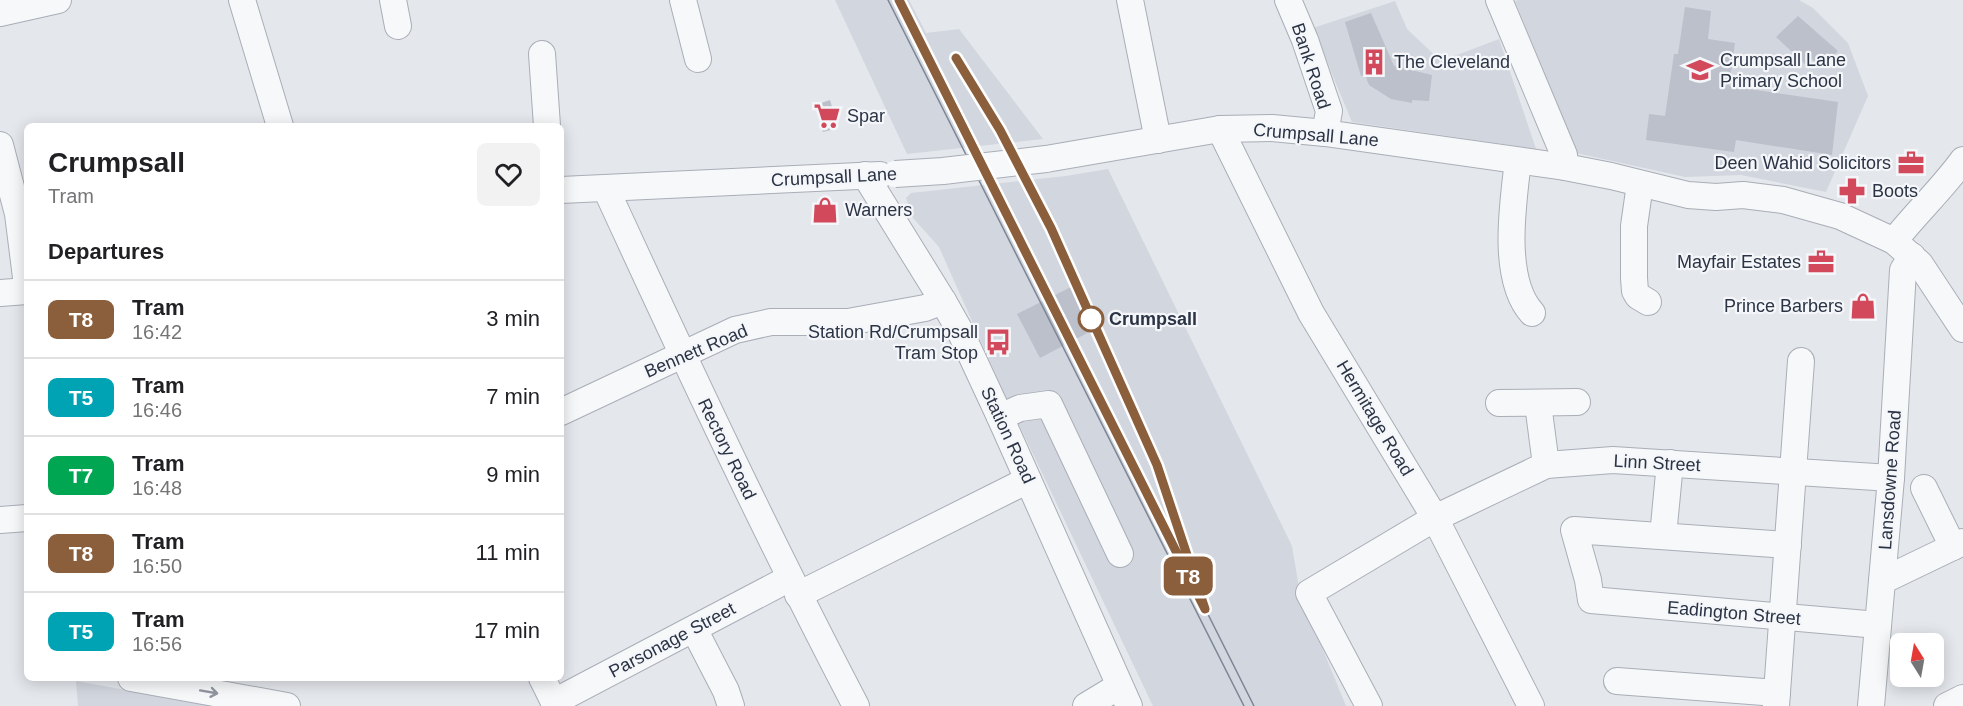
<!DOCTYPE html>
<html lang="en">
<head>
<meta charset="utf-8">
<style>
  :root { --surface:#fff; --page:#f2f2f2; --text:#202124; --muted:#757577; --line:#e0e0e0 }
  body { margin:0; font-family:Arial,sans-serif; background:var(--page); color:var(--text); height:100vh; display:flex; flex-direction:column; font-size:22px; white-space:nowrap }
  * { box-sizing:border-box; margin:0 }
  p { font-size:20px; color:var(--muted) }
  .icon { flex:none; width:33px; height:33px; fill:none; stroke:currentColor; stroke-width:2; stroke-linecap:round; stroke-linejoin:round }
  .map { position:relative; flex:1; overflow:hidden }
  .panel { position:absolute; left:24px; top:123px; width:540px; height:558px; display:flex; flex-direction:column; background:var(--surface); border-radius:9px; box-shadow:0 3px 15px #0003 }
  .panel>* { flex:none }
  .badge { padding:0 12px; border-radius:9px; font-size:21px; line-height:39px }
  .needle { width:39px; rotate:349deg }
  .buttons { position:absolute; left:1890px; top:633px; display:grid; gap:12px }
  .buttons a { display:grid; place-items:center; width:54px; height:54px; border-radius:9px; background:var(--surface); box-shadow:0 3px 15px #0003; font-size:30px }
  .map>.badge { position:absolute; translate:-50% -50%; box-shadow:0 0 0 3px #fff }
  h2 { padding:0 24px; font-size:22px; line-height:54px }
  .round { display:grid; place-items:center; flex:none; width:63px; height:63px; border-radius:9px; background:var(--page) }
  .summary { display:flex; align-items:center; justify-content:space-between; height:102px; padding:0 24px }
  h1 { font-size:28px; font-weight:600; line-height:45px }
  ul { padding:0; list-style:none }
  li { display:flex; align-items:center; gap:18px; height:78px; padding:0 24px; border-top:2px solid var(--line) }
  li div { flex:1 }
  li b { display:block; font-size:22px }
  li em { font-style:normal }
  li .badge { min-width:66px; font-weight:700; text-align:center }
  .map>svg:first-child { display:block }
  .built { fill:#d2d6de }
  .building { fill:#bbc0ca }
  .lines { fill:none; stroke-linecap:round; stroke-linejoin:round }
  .minor-casing { stroke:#a9aeb7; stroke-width:28 }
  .minor { stroke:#f7f8fa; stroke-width:26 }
  .tram { stroke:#7d8696; stroke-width:1.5 }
  .minor-bridge-casing { stroke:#a9aeb7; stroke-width:28; stroke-linecap:butt }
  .minor-bridge { stroke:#f7f8fa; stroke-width:26 }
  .oneway { stroke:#9196a0 }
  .line-casing { stroke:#fff; stroke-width:14 }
  .line { stroke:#8b5e3c; stroke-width:9 }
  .stop-dot { fill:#fff; stroke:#8b5e3c; stroke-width:3 }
  .labels { text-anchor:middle; stroke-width:4.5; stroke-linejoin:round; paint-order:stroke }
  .poi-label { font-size:18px; fill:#2b3445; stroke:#f4f6f9; text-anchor:start }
  .street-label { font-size:18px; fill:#2b3445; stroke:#f4f6f9 }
  .stop-label { font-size:18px; font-weight:bold; fill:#2b3445; stroke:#f4f6f9; text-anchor:start }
</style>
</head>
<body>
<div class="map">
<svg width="1963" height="706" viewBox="0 0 1963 706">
  <rect width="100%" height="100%" fill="#e4e7ec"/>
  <g class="built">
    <path d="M835,0H909L926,33L959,29L1043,139L907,154Z"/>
    <path d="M1519,0H1799L1813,8L1848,43L1868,96L1826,192L1741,175L1685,177L1576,153L1515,1Z"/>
    <path d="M1395,1L1407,29L1441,61L1499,39L1536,149L1352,122L1313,28Z"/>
    <path d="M1108,169L1292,546L1300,594L1346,706H1153L1004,393L939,247L913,218L906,198L911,193L1066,176Z"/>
    <path d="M76,681L215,706H78Z"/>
  </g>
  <g class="building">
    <path d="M1685,7L1711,11L1708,39L1735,43L1729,86L1838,102L1832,155L1736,140L1734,152L1646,140L1649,114L1665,116L1674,54H1678Z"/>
    <path d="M1371,13L1394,66L1432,75L1429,101L1412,100V103L1391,99L1369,85L1365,75L1361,76L1345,22Z"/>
    <path d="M1798,16L1838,51L1822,67L1812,59L1806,65L1776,37Z"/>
    <path d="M830,100L838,128L823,132L815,105Z"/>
    <path d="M1071,287L1093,330L1040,358L1017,314Z"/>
  </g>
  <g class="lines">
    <g class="minor-casing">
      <g id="minor">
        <path d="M242,0L280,126"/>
        <path d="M393,0L398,26"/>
        <path d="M683,0L698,59"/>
        <path d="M1130,0L1158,140"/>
        <path d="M1288,0L1305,40L1329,111L1325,133"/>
        <path d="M1499,0L1564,155L1565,167"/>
        <path d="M0,13L58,0"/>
        <path d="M542,54L547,126"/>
        <path d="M1220,129L1311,313L1435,518L1531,706"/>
        <path d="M0,145L18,214L27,285"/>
        <path d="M1046,159L1220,129L1272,128L1325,133L1565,167L1611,176L1688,195L1716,197L1743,195L1783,200L1840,216L1894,241L1920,264L1963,329"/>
        <path d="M1518,161C1513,203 1501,279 1532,313"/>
        <path d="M865,175L943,301L960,331L1000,417L1129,706"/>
        <path d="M1640,184L1634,226V278L1635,291L1638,296L1648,302"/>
        <path d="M606,189C686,363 767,536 856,706"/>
        <path d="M561,190L880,175"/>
        <path d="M1894,241C1916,213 1942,189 1963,160"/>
        <path d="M0,293L27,291"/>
        <path d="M1499,403L1577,402"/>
        <path d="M1538,404L1546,465"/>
        <path d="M561,412L735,330L771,322H848L925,308L943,301"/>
        <path d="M1000,417L1020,408L1049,404L1120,554"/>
        <path d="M1924,488L1953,547"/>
        <path d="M0,520L27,518"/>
        <path d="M1663,536L1670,463"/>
        <path d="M1788,545L1574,530L1588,580L1591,600L1878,625"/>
        <path d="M1882,581L1963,542"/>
        <path d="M798,595L1028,480"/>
        <path d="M694,629L726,691L731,706"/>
        <path d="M131,678L287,706"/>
        <path d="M542,678L556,706"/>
        <path d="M1617,681L1777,693"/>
        <path d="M554,702L790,578"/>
        <path d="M1086,706L1119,686"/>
        <path d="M1369,706L1309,593L1435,518L1546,465L1613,460L1891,478"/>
        <path d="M1776,706L1801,361"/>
        <path d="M1871,706L1891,478L1903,270L1912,256"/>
        <path d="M1947,706L1963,698"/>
      </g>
    </g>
    <use href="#minor" class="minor"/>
    <g class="tram">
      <path d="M888,0L1244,706"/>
      <path d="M899,0L1034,268"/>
      <path d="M955,58L1000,130L1051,228L1157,465L1189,564"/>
      <path d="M1100,399L1254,706"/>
    </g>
    <g class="minor-bridge-casing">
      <path id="minor-bridge" d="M895,174L943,171L1046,159"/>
    </g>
    <use href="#minor-bridge" class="minor-bridge"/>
  </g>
  <defs><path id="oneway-shaft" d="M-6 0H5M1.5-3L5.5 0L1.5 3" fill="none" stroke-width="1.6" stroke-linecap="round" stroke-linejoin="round" transform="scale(1.5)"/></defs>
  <use class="oneway" href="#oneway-shaft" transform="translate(209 692) rotate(10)"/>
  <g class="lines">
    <g class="line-casing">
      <path id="line" d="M899,0L1205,609L1157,465L1051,228L1000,130L956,58"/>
    </g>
    <use href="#line" class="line"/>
  </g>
  <defs>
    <g id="building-bare" transform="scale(2.07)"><path d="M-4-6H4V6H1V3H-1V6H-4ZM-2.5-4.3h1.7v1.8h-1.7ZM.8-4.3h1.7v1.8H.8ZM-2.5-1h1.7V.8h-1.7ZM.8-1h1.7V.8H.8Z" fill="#d1495b" stroke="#f4f6f9" stroke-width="2.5" paint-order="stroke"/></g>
    <g id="school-bare" transform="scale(2.07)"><path d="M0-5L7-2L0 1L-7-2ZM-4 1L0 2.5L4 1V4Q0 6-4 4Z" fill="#d1495b" stroke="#f4f6f9" stroke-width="2.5" paint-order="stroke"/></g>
    <g id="supermarket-bare" transform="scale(2.07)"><path d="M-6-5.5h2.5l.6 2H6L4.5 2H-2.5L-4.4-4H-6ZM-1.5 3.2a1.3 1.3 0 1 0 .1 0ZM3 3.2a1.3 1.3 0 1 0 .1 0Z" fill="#d1495b" stroke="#f4f6f9" stroke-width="2.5" paint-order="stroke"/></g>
    <g id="office-bare" transform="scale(2.07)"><path d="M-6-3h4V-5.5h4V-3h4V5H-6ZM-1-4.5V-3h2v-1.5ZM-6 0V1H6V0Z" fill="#d1495b" stroke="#f4f6f9" stroke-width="2.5" paint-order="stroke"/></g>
    <g id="pharmacy-bare" transform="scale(2.07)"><path d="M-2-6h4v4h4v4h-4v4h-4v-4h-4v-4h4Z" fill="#d1495b" stroke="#f4f6f9" stroke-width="2.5" paint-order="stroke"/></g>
    <g id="shop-bare" transform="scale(2.07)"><path d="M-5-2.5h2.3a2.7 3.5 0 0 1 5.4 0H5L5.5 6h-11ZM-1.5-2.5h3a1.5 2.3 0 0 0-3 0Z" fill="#d1495b" stroke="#f4f6f9" stroke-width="2.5" paint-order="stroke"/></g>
    <g id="bus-bare" transform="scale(2.07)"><path d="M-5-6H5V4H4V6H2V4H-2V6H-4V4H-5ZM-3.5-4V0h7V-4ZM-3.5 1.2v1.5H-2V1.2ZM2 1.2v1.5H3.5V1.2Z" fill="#d1495b" stroke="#f4f6f9" stroke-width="2.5" paint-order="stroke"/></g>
  </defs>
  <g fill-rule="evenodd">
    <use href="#building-bare" x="1374" y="62"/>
    <use href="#school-bare" x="1700" y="70"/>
    <use href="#supermarket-bare" x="827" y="116"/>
    <use href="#office-bare" x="1911" y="163"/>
    <use href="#pharmacy-bare" x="1852" y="191"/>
    <use href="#shop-bare" x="825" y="210"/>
    <use href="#office-bare" x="1821" y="262"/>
    <use href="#shop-bare" x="1863" y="306"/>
    <use href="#bus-bare" x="998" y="342"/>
  </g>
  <circle class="stop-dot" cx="1091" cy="319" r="12"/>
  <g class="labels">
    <g class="poi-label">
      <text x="1720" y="66">Crumpsall Lane<tspan x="1720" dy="21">Primary School</tspan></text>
      <text x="1394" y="68">The Cleveland</text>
      <text x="847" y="122">Spar</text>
      <text x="1891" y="169" text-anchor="end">Deen Wahid Solicitors</text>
      <text x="1872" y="197">Boots</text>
      <text x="845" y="216">Warners</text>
      <text x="1801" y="268" text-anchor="end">Mayfair Estates</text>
      <text x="1843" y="312" text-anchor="end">Prince Barbers</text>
      <text x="978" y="338" text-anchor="end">Station Rd/Crumpsall<tspan x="978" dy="21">Tram Stop</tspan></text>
    </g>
    <g class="street-label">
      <text transform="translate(1311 66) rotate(72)" y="6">Bank Road</text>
      <text transform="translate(1316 135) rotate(5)" y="6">Crumpsall Lane</text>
      <text transform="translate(834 177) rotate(-3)" y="6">Crumpsall Lane</text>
      <text transform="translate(696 351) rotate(-23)" y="6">Bennett Road</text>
      <text transform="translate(1375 418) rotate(59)" y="6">Hermitage Road</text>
      <text transform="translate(1008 435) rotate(65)" y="6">Station Road</text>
      <text transform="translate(727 449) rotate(64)" y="6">Rectory Road</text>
      <text transform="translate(1657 463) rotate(3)" y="6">Linn Street</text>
      <text transform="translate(1890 480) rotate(-86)" y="6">Lansdowne Road</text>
      <text transform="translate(1734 613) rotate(5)" y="6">Eadington Street</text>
      <text transform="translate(672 640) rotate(-28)" y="6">Parsonage Street</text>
    </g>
    <g class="stop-label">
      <text x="1109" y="325">Crumpsall</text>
    </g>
  </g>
</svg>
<div class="buttons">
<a><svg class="needle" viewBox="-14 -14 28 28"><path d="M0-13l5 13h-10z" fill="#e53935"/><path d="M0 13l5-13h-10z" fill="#757577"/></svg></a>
</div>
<b class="badge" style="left:1188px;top:576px;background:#8b5e3c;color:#fff">T8</b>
<section class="panel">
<div class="summary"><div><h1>Crumpsall</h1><p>Tram</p></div><a class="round"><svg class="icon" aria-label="heart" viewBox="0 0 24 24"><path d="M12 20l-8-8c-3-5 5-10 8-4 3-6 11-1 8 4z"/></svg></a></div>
<h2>Departures</h2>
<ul>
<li><span class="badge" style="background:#8b5e3c;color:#fff">T8</span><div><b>Tram</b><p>16:42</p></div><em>3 min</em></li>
<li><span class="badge" style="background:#00a3b4;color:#fff">T5</span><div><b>Tram</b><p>16:46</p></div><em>7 min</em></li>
<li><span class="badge" style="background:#00a651;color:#fff">T7</span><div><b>Tram</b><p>16:48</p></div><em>9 min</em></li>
<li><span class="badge" style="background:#8b5e3c;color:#fff">T8</span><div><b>Tram</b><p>16:50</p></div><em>11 min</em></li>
<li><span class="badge" style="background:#00a3b4;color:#fff">T5</span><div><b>Tram</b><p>16:56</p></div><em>17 min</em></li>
</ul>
</section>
</div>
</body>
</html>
